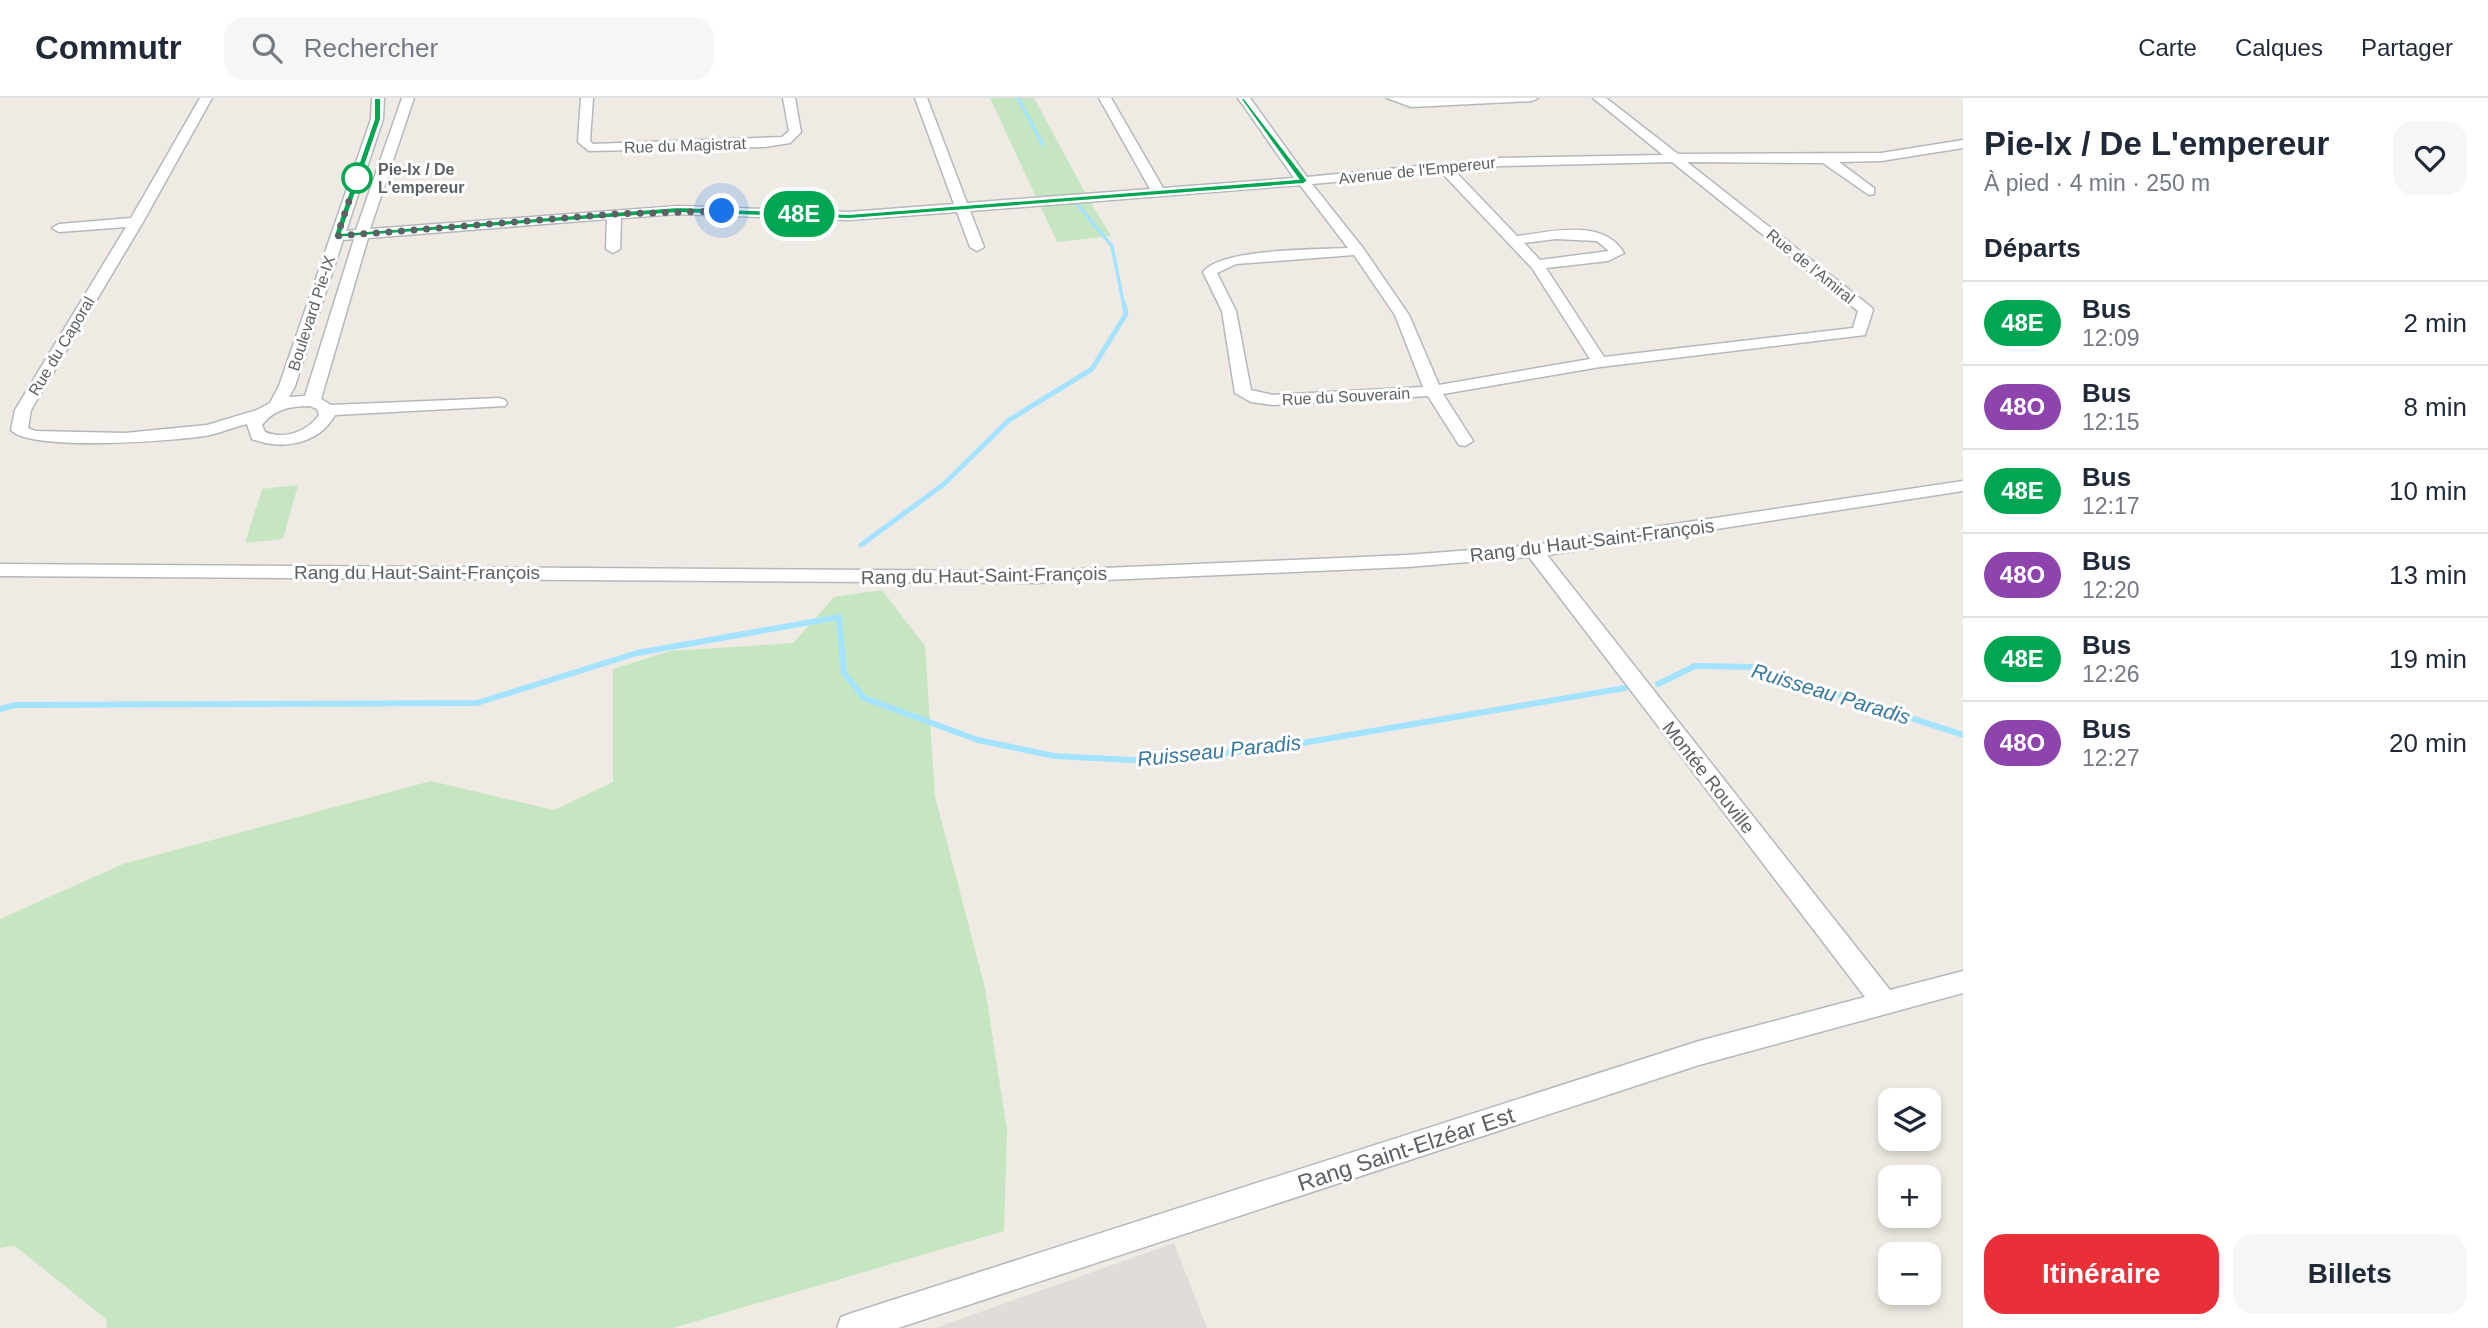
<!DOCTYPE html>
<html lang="fr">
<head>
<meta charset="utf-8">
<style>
  :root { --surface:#fff; --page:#f6f6f7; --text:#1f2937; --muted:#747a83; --line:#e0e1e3; --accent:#e93039 }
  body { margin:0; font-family:Arial,sans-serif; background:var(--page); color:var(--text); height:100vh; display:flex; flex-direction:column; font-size:26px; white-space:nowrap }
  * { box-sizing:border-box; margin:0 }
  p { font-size:23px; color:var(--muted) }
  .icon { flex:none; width:38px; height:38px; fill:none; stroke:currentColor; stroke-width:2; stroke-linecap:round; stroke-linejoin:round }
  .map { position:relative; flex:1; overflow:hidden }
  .panel { display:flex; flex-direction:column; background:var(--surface); width:525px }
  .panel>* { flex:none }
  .badge { padding:0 14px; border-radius:23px; font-size:24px; line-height:46px }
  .tools { position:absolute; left:1878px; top:990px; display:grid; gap:14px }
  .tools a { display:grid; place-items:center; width:63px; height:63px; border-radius:14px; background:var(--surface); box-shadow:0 4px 10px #0003; font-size:35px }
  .you { position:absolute; width:35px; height:35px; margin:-18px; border:5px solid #fff; border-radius:50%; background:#1a73e8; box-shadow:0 0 0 10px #1a73e833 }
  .map>.badge { position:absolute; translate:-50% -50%; box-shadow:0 0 0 4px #fff }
  h2 { padding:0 21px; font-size:26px; line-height:63px }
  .round { display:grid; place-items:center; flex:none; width:74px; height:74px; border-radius:21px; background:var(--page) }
  .headline { display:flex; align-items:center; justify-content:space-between; height:119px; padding:0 21px }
  h1 { font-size:33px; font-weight:800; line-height:52px }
  .button { display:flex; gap:14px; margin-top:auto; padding:14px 21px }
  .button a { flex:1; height:80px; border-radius:21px; background:var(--accent); color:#fff; font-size:28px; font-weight:800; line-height:80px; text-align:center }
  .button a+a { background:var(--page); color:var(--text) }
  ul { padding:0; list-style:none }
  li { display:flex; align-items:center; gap:21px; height:84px; padding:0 21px; border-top:2px solid var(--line) }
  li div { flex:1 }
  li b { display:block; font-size:26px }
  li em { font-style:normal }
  li .badge { min-width:77px; font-weight:700; text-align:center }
  header { display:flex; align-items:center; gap:42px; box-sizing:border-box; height:98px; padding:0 35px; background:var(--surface); border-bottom:2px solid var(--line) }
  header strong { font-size:33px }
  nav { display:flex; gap:38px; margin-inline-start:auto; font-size:24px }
  .search { width:490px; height:63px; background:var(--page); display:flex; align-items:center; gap:18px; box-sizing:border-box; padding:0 24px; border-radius:21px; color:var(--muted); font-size:26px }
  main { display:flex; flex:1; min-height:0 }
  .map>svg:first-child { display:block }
  .industrial { fill:#e0ddd8 }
  .green { fill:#c5e6c1 }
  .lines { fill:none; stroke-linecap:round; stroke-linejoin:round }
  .stream-far2 { stroke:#a4e3ff; stroke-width:3.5 }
  .stream-far1 { stroke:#a4e3ff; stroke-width:5 }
  .stream { stroke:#a4e3ff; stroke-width:6 }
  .minor-casing { stroke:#b5b8bb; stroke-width:3 }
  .minor { fill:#fff; fill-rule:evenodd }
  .line { fill:#00a651; stroke:#fff; stroke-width:2 }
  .walk { stroke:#5c6165; stroke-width:7; stroke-dasharray:0 12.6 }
  .stop-dot { fill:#fff; stroke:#00a651; stroke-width:3.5 }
  .labels { text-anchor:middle; stroke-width:6; stroke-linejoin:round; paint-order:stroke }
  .far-street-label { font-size:16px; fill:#5c6165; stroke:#fff }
  .far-stop-label { font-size:16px; font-weight:bold; fill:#5c6165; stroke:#fff; text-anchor:start }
  .street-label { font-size:19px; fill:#5c6165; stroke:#fff }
  .water-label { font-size:21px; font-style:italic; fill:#3b799f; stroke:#fff }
  .near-street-label { font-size:23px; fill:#5c6165; stroke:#fff }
</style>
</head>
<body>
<header>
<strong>Commutr</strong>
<div class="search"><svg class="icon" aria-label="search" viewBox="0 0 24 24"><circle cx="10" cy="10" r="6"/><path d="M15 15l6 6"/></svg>Rechercher</div>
<nav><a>Carte</a><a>Calques</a><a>Partager</a></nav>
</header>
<main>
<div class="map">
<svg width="1963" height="1230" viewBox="0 0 1963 1230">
  <rect width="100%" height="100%" fill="#efebe4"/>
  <path class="industrial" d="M1174,1145L1207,1230H935Z"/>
  <g class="green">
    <path d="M990,0H1034L1087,98L1111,138L1057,144Z"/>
    <path d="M298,387L283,441L245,445L262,391Z"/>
    <path d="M882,492L925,548L935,698L985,890L1007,1032L1004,1133L673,1230H107L106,1221L15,1148L0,1150V821L123,766L431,683L554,712L613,684V571L670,553L793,545L834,499Z"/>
  </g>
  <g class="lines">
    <g class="stream-far2">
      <path d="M1018,0L1043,47"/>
      <path d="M1077,106L1112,148L1124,208"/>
    </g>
    <path class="stream-far1" d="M861,447L944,386L1009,322L1092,271L1126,216L1124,206"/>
    <g class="stream">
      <path d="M1658,586L1695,568L1754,569L1963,637"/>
      <path d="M0,611L15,607L477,605L637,555L839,519L844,575L864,600L978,642L1054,658L1150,663L1273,650L1625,590"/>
    </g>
    <g class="minor-casing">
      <g id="minor">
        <path d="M200,0H212L143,124L31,312L28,330L35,333L125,335L207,327L257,312L270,305L279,288L371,21L372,0H384L383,21L346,133L356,132L402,0H414L370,131L678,108L849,114L954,106L915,0H927L967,105L1150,91L1099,0H1111L1163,90L1294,80L1238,0H1250L1307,79L1501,60L1663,57L1593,0H1606L1678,56L1881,55L1963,42V50L1881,63L1839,64L1874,90V96L1869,97L1823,65L1687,64L1871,209L1873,212L1865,237L1600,269L1443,296L1473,343L1465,348L1459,347L1428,298L1273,307L1251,304L1235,295L1222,213L1203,174C1222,150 1316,152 1348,150L1300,87L970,113L984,149L977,153L970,149L957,114L849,122L678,116L621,120L620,151L613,155L606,151L607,121L368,140L321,301L331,307L499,300L505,302L507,305L505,308L335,317C319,346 282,353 252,341L247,326C234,329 222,334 210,337C178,343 30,354 11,332L15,312L126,129L59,134L52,130L59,126L131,120ZM1672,64L1858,213L1853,230L1604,259L1546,170L1608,163L1624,155C1603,120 1551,134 1517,138L1454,72L1501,68ZM1441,74L1532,170L1590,261L1439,287L1409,217L1363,150L1312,86ZM354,141L305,298L289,299L295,288L343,142ZM1556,141L1597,143L1609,153L1540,162L1524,145ZM1354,157L1395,217L1423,289L1273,297L1251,292L1236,213L1217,175L1236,166ZM310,308L317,311L319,317C307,334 284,342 265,334L262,327C274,311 291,308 310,308Z"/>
        <path d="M581,0H593L590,43L593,46L782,39L789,33L783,0H795L801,34L790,45L765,49L589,53L578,44Z"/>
        <path d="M1387,0H1538L1532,3L1411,9Z"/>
        <path d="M1963,383V393L1547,457L1890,892L1963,873V895L1699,967L898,1230H837L841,1219L852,1215L1699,943L1865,899L1529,459L1407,469L1035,485L0,478V466L1035,473L1407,457L1534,447Z"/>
      </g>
    </g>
    <use href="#minor" class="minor"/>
  </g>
  <path class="line" d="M374,0H381V21L342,135L678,109L849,116L1298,81L1240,0H1244L1308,83L1303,86L849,121L678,115L333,140L374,21Z"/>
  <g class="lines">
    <path class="walk" d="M357,80L337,138L614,116L722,113"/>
  </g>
  <circle class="stop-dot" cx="357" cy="80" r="14"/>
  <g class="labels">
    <g class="far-street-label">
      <text transform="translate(685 47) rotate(-2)" y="6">Rue du Magistrat</text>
      <text transform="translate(1417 72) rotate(-6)" y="6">Avenue de l'Empereur</text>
      <text transform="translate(1811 168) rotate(39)" y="6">Rue de l'Amiral</text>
      <text transform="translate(311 215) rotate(-72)" y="6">Boulevard Pie-IX</text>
      <text transform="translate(61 248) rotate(-59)" y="6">Rue du Caporal</text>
      <text transform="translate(1346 298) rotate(-3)" y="6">Rue du Souverain</text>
    </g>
    <g class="far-stop-label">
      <text x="378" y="77">Pie-Ix / De<tspan x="378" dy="18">L'empereur</tspan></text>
    </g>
    <g class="street-label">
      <text transform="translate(1592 442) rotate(-7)" y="7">Rang du Haut-Saint-François</text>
      <text x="417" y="481">Rang du Haut-Saint-François</text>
      <text transform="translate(984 477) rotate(-1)" y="7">Rang du Haut-Saint-François</text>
      <text transform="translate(1709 679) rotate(52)" y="7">Montée Rouville</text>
    </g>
    <g class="water-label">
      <text transform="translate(1831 596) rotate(17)" y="7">Ruisseau Paradis</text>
      <text transform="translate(1219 653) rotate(-6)" y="7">Ruisseau Paradis</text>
    </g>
    <g class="near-street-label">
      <text transform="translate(1406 1051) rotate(-18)" y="8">Rang Saint-Elzéar Est</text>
    </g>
  </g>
</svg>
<div class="tools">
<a><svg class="icon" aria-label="layers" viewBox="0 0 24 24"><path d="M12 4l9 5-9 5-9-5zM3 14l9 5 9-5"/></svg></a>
<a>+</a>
<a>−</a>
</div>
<div class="you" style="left:722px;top:113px"></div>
<b class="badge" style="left:799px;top:116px;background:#00a651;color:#fff">48E</b>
</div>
<section class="panel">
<div class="headline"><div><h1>Pie-Ix / De L'empereur</h1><p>À pied · 4 min · 250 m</p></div><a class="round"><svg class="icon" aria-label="heart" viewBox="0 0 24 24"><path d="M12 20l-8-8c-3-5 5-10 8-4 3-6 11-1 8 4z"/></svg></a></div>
<h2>Départs</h2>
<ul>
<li><span class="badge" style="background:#00a651;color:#fff">48E</span><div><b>Bus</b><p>12:09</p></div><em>2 min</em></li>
<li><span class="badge" style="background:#8e44ad;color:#fff">48O</span><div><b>Bus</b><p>12:15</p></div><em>8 min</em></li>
<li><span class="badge" style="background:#00a651;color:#fff">48E</span><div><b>Bus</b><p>12:17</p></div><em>10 min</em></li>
<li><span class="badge" style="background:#8e44ad;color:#fff">48O</span><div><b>Bus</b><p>12:20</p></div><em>13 min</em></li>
<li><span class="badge" style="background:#00a651;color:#fff">48E</span><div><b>Bus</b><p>12:26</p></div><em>19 min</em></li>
<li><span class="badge" style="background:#8e44ad;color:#fff">48O</span><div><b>Bus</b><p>12:27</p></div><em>20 min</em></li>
</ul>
<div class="button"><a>Itinéraire</a><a>Billets</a></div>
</section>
</main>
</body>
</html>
